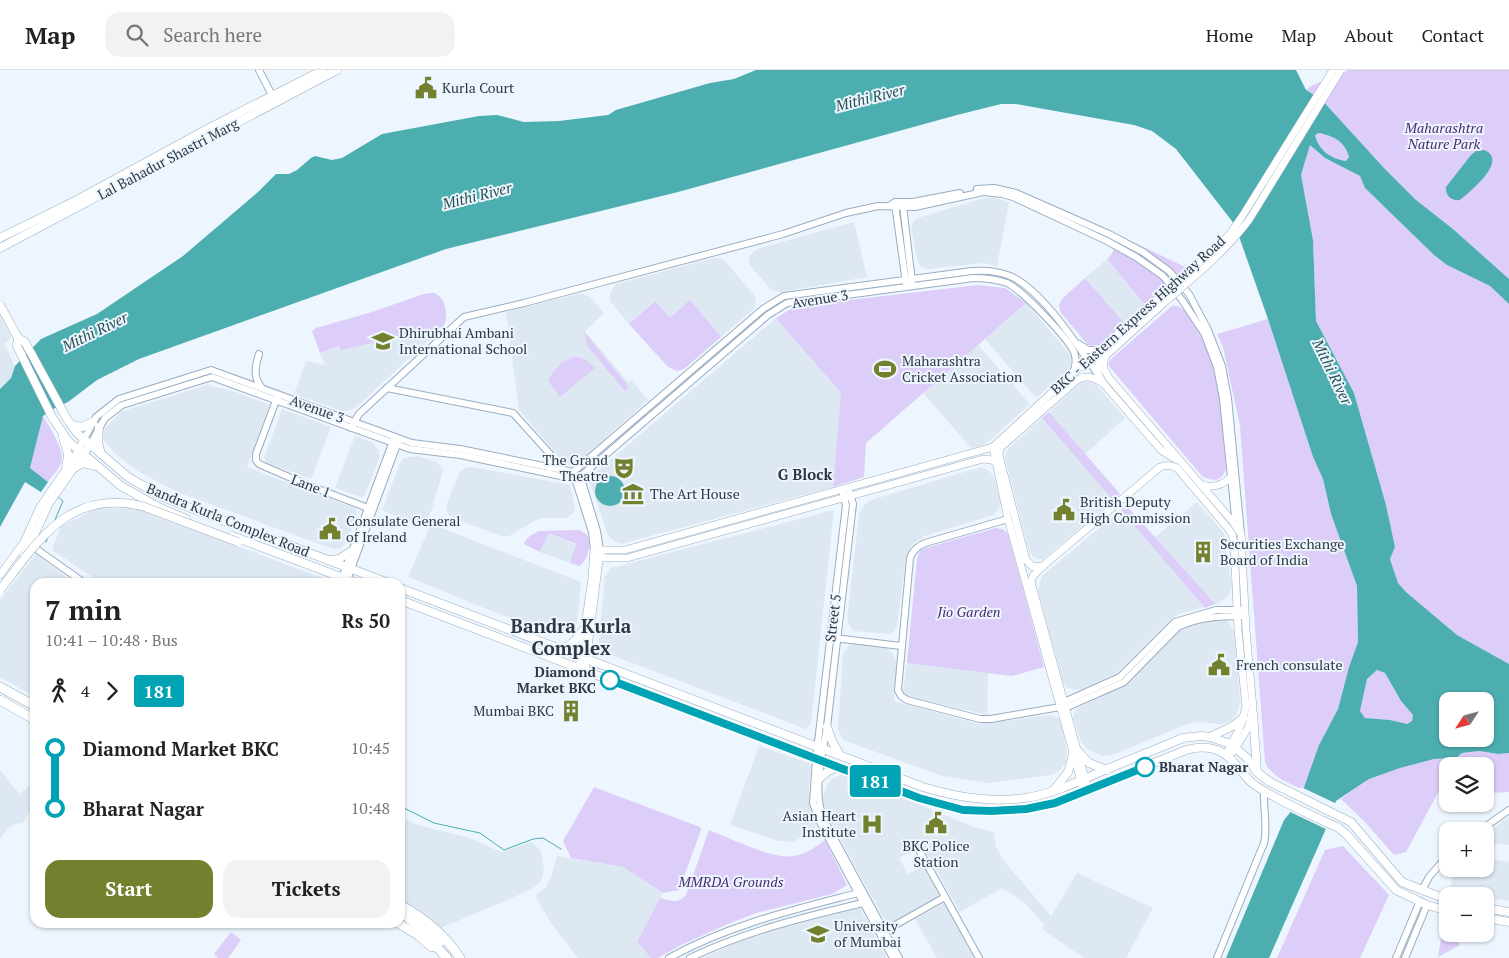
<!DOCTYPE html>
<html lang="en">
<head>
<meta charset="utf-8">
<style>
  :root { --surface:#fff; --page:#f2f2f2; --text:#222; --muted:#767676; --line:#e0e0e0; --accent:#73812f }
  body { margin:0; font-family:"PT Serif",serif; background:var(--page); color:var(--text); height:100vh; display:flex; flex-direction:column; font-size:19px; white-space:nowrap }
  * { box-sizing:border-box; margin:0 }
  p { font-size:16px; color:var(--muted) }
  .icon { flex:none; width:28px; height:28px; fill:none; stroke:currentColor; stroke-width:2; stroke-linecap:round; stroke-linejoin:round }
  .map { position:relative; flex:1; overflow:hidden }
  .sheet { position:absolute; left:30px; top:508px; width:375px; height:350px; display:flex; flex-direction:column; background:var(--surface); border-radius:15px; box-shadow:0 1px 4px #0004 }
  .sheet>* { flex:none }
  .badge { padding:0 10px; border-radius:4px; font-size:18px; line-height:32px }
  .needle { width:32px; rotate:234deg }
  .fabs { position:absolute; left:1439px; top:622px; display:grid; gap:10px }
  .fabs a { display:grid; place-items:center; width:55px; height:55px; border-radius:10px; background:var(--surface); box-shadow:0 1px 4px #0004; font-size:25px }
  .map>.badge { position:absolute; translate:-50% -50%; box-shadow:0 0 0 2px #fff }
  .legs { display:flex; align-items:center; gap:8px; height:55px; padding:0 15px; font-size:16px }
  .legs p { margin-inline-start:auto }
  .headline { display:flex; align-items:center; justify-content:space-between; height:85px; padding:0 15px }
  h1 { font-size:28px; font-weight:800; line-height:38px }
  .button { display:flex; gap:10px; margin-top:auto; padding:10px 15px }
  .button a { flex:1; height:58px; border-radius:15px; background:var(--accent); color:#fff; font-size:20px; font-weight:800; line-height:58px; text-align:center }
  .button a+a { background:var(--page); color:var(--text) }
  ul { padding:0 15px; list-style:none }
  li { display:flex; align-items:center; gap:18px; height:60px; font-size:19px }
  li i { display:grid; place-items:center; width:8px; height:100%; margin:0 6px; background:currentColor }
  li i::after { content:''; width:12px; height:12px; margin:-6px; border:4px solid; border-radius:50%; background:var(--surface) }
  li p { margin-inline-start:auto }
  li:first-child i { background:linear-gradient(#0000 50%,currentColor 0) }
  li:last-child i { background:linear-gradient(currentColor 50%,#0000 0) }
  header { display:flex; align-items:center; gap:30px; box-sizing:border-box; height:70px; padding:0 25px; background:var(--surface); border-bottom:1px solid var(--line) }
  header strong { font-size:24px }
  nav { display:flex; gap:28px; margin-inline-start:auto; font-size:18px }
  .search { width:350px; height:45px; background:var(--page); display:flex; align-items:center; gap:12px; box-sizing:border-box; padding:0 18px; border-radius:15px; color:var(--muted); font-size:19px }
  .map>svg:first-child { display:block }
  .built { fill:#dde8f3 }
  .green { fill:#ddcdf9 }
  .water { fill:#4daeb0; fill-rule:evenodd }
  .pier { fill:#edf6fe }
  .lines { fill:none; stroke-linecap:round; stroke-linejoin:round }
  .stream { stroke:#4daeb0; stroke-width:1 }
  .tertiary-casing { stroke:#99adc1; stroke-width:8 }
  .secondary-casing { stroke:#99adc1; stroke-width:8 }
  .primary-casing { stroke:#99adc1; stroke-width:9 }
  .trunk-casing { stroke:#99adc1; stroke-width:10 }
  .tertiary { stroke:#fff; stroke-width:6 }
  .secondary { stroke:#fff; stroke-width:7 }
  .primary { stroke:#fff; stroke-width:8 }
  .trunk { stroke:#fff; stroke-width:9 }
  .secondary-bridge-casing { stroke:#99adc1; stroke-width:8; stroke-linecap:butt }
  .primary-bridge-casing { stroke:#99adc1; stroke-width:9; stroke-linecap:butt }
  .secondary-bridge { stroke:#fff; stroke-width:7 }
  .primary-bridge { stroke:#fff; stroke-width:8 }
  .line-1-casing { stroke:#fff; stroke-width:11 }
  .line-1 { stroke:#00a3b4; stroke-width:8 }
  .stop-1-dot { fill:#fff; stroke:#00a3b4; stroke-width:2.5 }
  .labels { text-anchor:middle; stroke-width:4; stroke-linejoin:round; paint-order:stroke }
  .poi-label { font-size:14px; fill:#2f3740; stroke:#edf6fe; text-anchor:start }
  .park-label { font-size:14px; font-style:italic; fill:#4b2a72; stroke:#edf6fe }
  .street-label { font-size:14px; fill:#2f3740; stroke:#edf6fe }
  .stop-label { font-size:14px; font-weight:bold; fill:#2f3740; stroke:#edf6fe; text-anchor:end }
  .water-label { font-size:15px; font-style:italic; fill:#265152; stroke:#edf6fe }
  .neighbourhood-label { font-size:15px; font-weight:bold; fill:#2f3740; stroke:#edf6fe }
  .district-label { font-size:19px; font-weight:bold; fill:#2f3740; stroke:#edf6fe }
</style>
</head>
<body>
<header>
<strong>Map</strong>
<div class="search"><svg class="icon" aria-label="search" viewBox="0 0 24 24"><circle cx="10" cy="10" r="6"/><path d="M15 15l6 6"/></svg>Search here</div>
<nav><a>Home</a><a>Map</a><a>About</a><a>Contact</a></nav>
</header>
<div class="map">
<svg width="1509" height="888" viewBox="0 0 1509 888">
  <rect width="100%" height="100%" fill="#edf6fe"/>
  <g class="built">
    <path d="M984,128H996L1009,132L997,196L982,193L929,199L923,198L918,193L911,157L914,151L918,148Z"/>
    <path d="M854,152L867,207L781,222L771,220L749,194V188L753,182L760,178Z"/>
    <path d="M718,188L725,191L754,225L756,232L754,239L721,267L690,231L670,249L654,231L629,254L610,231V223L616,214L710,189Z"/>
    <path d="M1107,189L1146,236L1125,254L1085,208Z"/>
    <path d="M434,223L440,226L444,232L446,251L443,257L355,338L348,341H341L294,324L306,291L325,295L320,283L339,276L331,254L369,243L424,224Z"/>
    <path d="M577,224H584L590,227L604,243L585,261L628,312L631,310L648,330L582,389L573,395H569L564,393L519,340L506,242Z"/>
    <path d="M1026,233L1070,284L1071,291L1069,299L1036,328L985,269Z"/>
    <path d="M0,247L11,268L4,273L15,296L11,308L0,319Z"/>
    <path d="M776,248L841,323L833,417L621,474L614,471L608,465L590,413L593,405Z"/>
    <path d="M978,275L1030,334L987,373L981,376L971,378L923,323Z"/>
    <path d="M1082,312H1091L1097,316L1125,348L1085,384L1049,342Z"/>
    <path d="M207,315L236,322L270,335L247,397L355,438L357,443L356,448L347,471L341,478L333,479L177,422L139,402L118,386L101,368L103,361L120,342Z"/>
    <path d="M282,339L331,357L311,409L267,393L264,388Z"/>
    <path d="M1042,348L1113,430L1042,490L1035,488L1029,482L1005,388L1007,380Z"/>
    <path d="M355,366L372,372L378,379L380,386L365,425L361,427L335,418Z"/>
    <path d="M419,386L438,393L443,400L432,439L423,458L382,440L400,393L404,388Z"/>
    <path d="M471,397L566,414L570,416L575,438L573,443L566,448H543L536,450L509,466H501L456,449L448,444L446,436L459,403L465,398Z"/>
    <path d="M981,397L989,401L994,407L1001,433L999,439L993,445L925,466L912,475L906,486L897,556L893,562L887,564L854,561L850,557L847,550L859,444L864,435L871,430Z"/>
    <path d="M1197,432L1224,463L1232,516L1228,526L1219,533L1179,544L1169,551L1117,603L1082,619L1075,620L1068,618L1063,612L1038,521L1042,506L1121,440L1149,472Z"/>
    <path d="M138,438L161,449L202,463L325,509L329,512H100L52,480L61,456L96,439Z"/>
    <path d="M834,440L811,654L806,659L598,580L605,506L611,498Z"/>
    <path d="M431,454L581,512L577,554L572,560L559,565L494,542L408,507Z"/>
    <path d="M549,463L576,475L570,493L540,482Z"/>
    <path d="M36,484L73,512H35V627L0,607V530Z"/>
    <path d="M1221,549L1227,551L1234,561L1240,632L1237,644L1230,652L1221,654L1197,652L1184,655L1116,684L1103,686L1090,681L1082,673L1073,648L1076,639L1124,615L1176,563L1182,558Z"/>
    <path d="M861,572L883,575L892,582L897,595L894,631L979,654L1052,645L1058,648L1062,653L1067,684L1066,692L1059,701L1051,705L988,713L942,706L843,670L838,659L843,583L849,575Z"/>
    <path d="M907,593L988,603L987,645L907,626L903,622Z"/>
    <path d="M759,676L809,693L811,697L809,719L810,735L816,753L814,759L794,772L779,771L730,755Z"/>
    <path d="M0,700L19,724L32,714L35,718V740L30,741L23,753L14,754L8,758L0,769Z"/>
    <path d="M842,704L850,706L974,757L994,762L996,777L1004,791L1051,846L1077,803L1153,838L1126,888H1084L1042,859L1044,854L1024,832L1002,818L960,842L922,775L899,788L908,804L925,795L940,823L937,828L896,851L890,853L884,849L828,747L822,730L826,717L831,710Z"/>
    <path d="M400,746L415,754L470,768L501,782L531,772L541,780L544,801L541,811L534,817L521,824L441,858L400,833Z"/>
    <path d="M1509,747V775L1496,773L1494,779L1485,777V764Z"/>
    <path d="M557,786L623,797L663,823L637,872L651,888H578L551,853L535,826L546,817L551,807Z"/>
    <path d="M1485,788L1509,792V831L1450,820L1454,799H1485Z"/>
    <path d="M945,833L975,888H937L915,849Z"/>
    <path d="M860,838L887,888H703L742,870L784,857Z"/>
  </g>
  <g class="green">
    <path d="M1349,0H1509V209L1453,159L1416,130L1384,98L1321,29L1306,20L1311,16Z"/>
    <path d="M1319,63C1333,66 1345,71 1349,87L1346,91C1331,89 1319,81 1315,65Z"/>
    <path d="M1310,75L1325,88L1360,106L1365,118L1434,185L1447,195L1490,216L1509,234V594L1457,565L1406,522L1398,513L1390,489L1395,477L1386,435L1354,323L1316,251L1313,170L1301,105Z"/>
    <path d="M1121,166L1187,198L1146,236L1107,189L1111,185Z"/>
    <path d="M1085,208L1125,254L1100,276L1088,275L1061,243L1059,235L1062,229Z"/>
    <path d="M978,215L1005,218L1026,233L866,373L864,407L833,417L841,323L776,248L791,239L799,236Z"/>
    <path d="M434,223C446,229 449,246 443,257L341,280L339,276L320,283L312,261L316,258L369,243L424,224Z"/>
    <path d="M690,230L721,267L684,299L677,301L668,297L629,254L655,231L670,248Z"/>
    <path d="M1173,235C1186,238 1191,247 1197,258C1221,301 1222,350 1226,398C1222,412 1213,412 1202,406L1108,295L1110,290Z"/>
    <path d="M1268,249L1313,387L1323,409L1331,444L1357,516L1358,572L1349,597L1338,639L1319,675L1303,720C1289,713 1271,707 1265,692L1240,356L1223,277L1217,264Z"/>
    <path d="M584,262L629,317L625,321L588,277Z"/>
    <path d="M576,287L585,289L595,298L560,327L548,311C554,299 561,289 576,287Z"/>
    <path d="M1049,342L1120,424L1113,430L1042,348Z"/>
    <path d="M43,346C49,357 66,381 61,393C58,400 52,406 48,412L30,398Z"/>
    <path d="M1126,435L1215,534L1205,538L1121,440Z"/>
    <path d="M996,458L1003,459L1008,464L1044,597L1012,606L907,593L917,489L919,482L925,478Z"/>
    <path d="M580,460C582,462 585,463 587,465C593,473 587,492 579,496L570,493L576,474L549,463L540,482L524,474C526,467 534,463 540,461Z"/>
    <path d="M1377,600L1385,603L1401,631L1413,645L1412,651L1407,654L1390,650L1365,648L1360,642L1367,609Z"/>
    <path d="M1479,681L1498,684L1509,683V722L1492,723L1485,720V696H1448L1447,706L1406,782L1394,785L1364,751L1341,729L1369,709L1400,698L1434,689L1456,688L1462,683Z"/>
    <path d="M594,717L700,757L701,760L679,820L663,823L623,797L571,788L563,771Z"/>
    <path d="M709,760C730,768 773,790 794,786C806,784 816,777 825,770L847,815L832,824L756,843L728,854L681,875L658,888H651L637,872L660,828C671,831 678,834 686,825Z"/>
    <path d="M1343,776L1389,825L1360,888H1277L1325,780Z"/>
    <path d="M1446,850L1448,864H1454L1460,875L1438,887L1444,852Z"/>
    <path d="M231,862L241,870L228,888H218L214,884Z"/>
  </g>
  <g class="water">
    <path d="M756,0H1296L1306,20L1321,29L1384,98L1416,130L1453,159L1509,209V234L1490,216L1447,195L1434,185L1365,118L1360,106L1325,88L1310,75L1301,105L1313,170L1316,251L1354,323L1386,435L1395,477L1390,489L1398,513L1406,522L1457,565L1509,594V683L1498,684L1479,681L1462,683L1456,688L1434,689L1400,698L1369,709L1336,731L1325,761L1269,888H1226L1284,750L1289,744L1303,720L1319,675L1338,639L1349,597L1358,572L1357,516L1331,444L1323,409L1313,387L1268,249L1235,155L1176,79L1152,61L1134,55L1016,34H1001L957,45L678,122L446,179L139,289L97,310L68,332L51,340L43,346L30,398L48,412L41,422L25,412L0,457V319L11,308L15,296L41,269L97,244L183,186L258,122L276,104H289L297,100L311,88L315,86L332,90L342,88L382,64L479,46L497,45L524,52L559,51L608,45L616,40L710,13L734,9ZM1319,63C1333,66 1345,71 1349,87L1346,91C1331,89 1319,81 1315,65ZM1377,600L1385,603L1401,631L1413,645L1412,651L1407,654L1390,650L1365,648L1360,641L1367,609ZM1448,631H1485V669H1448Z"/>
    <path d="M1484,80C1509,90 1471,121 1460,130C1452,131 1445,126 1446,117L1471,85L1476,81Z"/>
    <circle cx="610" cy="421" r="15"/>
  </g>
  <path class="pier" d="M1301,717L1337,734L1328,760L1288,741Z"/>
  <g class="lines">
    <g class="stream">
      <path d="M55,450L63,431L57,426"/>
      <path d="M46,472L49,465"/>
      <path d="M400,736L434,753L480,763L504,780L533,769L543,768L561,779"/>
    </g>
    <g class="tertiary-casing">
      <g id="tertiary">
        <path d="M259,0L274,29"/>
        <path d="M977,119L994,118L1016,123L1109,164L1143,182L1169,201L1189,224L1208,260L1222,296L1228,328L1241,464"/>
        <path d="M895,134L906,213"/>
        <path d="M903,135L912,212"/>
        <path d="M889,136L895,132H913L960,123"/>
        <path d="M1079,274L1088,280H1100"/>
        <path d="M259,284C255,297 253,308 262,318"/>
        <path d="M387,318L513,343L550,384L551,389L550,398"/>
        <path d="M277,328L256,384V390L259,394L305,414L368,438"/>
        <path d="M351,358L359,344L464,247L524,233L783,164L846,143L878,136L915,137L983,122L1002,124L1013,127L1107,171L1136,187L1163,206L1182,230L1204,263L1217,297L1223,329L1235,446L1233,452"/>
        <path d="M84,369L96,347L119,329L211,300L412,373L460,379L573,402"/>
        <path d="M90,375L105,348L122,335L212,307L410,379L460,385L575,409L581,406L768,245L787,233L973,208C985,208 996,209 1007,213C1022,220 1067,267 1074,282C1077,290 1076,297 1072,304"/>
        <path d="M580,405L597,461L600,481"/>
        <path d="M848,418L853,434L827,657C822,687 812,721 824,750L899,888"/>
        <path d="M842,420L846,435L816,689L813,733L820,752L893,888"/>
        <path d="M1008,449L925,473C917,477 913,480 910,488L898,620L901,626L907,630L980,649H991L1060,637"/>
        <path d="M32,476L83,512"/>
        <path d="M594,480L592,462L573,402L763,239L784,226L972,201C985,200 998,201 1010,206C1042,219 1079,278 1099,306"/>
        <path d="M342,508L393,371"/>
        <path d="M347,510L398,372"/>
        <path d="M834,568L901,576"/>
        <path d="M1064,632L1120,607L1175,552L1216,540H1240"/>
        <path d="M1065,638L1124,612L1178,557C1198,547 1220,546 1242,546"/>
        <path d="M1479,761L1509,740"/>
        <path d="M919,780L979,888"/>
        <path d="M1422,820L1429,807L1448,785"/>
        <path d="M881,863L945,827"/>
        <path d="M669,888C728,855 793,840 858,823"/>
        <path d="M690,888C746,861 804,847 863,833"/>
        <path d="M1217,888L1264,773C1268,756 1263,738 1264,721"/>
        <path d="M1396,888L1420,831"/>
        <path d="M1405,888L1427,835"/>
      </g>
    </g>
    <g class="secondary-casing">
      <g id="secondary">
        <path d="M1165,232L1101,290C1095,298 1098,305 1103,313L1161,380L1177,390"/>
        <path d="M1105,286L1103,297L1109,308L1233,452L1241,464L1246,560L1253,638L1248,658L1233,682"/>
        <path d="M993,377L1008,449L1084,722"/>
        <path d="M993,377L1072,304L1160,227"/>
        <path d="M1202,415C1213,418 1223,415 1231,407"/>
        <path d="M595,485L606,488H627L983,389L992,390L996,393"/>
        <path d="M23,486L30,475L49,434L90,375"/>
        <path d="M1044,496L1033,497L1026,490L999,385L1000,378L1077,310C1087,304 1094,308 1103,313"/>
        <path d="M0,505L24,472L40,437L79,380L84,369"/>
        <path d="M579,598L592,508L594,480H625L993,377L1000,378"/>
        <path d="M585,601L600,482"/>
        <path d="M1088,720L1031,512L1033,506L1044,495L1160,397C1167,395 1171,395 1177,398L1227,457L1232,464L1234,473L1238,560L1246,637L1241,655L1226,685"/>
      </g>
    </g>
    <g class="primary-casing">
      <g id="primary">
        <path d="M0,168L75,131L211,57L323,0"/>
        <path d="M0,178L337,0"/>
        <path d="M0,235L18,268L17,276L52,347L68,371L121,416L158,437L186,449"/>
        <path d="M18,268L25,272L67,349L77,363L128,407L163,427L183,435L386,512"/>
        <path d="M72,355L82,357L93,352"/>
        <path d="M99,357L98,373L101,384"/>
        <path d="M63,367L68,384L66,399"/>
        <path d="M74,398L83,393L94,396"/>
        <path d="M232,466L354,512"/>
        <path d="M331,490L339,489L353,480"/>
        <path d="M400,518L923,717C956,727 990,733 1025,728C1053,724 1079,711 1105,700C1131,689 1157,679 1183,668L1201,666L1210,667L1231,674L1247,688L1257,702L1270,712L1351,752L1402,812L1448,830"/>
        <path d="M400,530L919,728L963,740L991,741L1027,739L1055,733L1068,728L1186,680C1197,677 1206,676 1217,680C1235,687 1241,706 1256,716C1282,733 1311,745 1339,758L1346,764L1396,820L1427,835L1448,841"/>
        <path d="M560,579C573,576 578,567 585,557"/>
        <path d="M1253,643L1257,702"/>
        <path d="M827,657L832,671L840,685"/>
        <path d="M1210,667L1233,656L1243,648"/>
        <path d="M1077,680L1089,693L1107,700"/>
        <path d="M820,708L827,702L837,697"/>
        <path d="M1053,721L1068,702L1073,685"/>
        <path d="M1485,838L1509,842"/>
        <path d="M1485,848L1509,852"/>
      </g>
    </g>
    <g class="trunk-casing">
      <g id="trunk">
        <path d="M0,617L35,636"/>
        <path d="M0,630L35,650"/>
        <path d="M400,835C424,848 445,865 460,888"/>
        <path d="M400,842L440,872"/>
        <path d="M396,852L418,865L432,877"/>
        <path d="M430,870L447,888"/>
      </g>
    </g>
    <use href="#tertiary" class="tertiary"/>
    <use href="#secondary" class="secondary"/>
    <use href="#primary" class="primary"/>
    <use href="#trunk" class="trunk"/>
    <g class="secondary-bridge-casing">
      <g id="secondary-bridge">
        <path d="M1160,227L1217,177L1230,164L1243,145L1333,0"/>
        <path d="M1165,232C1195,206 1225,182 1249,150L1341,0"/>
      </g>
    </g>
    <g class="primary-bridge-casing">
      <path id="primary-bridge" d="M0,520C39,470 69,419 142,436L238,472"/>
    </g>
    <use href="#secondary-bridge" class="secondary-bridge"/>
    <use href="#primary-bridge" class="primary-bridge"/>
  </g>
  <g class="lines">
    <g class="line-1-casing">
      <path id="line-1" d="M610,610L919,728L963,740L991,741L1026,739L1055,733L1145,697"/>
    </g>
    <use href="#line-1" class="line-1"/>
  </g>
  <defs>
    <g id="civic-bare" transform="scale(1.725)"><path d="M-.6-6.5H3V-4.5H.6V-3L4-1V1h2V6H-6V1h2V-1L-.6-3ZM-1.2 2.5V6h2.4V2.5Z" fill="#73812f" stroke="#edf6fe" stroke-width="2.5" paint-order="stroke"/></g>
    <g id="school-bare" transform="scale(1.725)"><path d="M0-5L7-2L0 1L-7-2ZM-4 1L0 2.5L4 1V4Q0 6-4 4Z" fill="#73812f" stroke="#edf6fe" stroke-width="2.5" paint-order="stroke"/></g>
    <g id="stadium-bare" transform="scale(1.725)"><path d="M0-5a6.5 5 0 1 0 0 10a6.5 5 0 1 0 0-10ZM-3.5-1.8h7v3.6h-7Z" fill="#73812f" stroke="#edf6fe" stroke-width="2.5" paint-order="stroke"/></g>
    <g id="theatre-bare" transform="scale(1.725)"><path d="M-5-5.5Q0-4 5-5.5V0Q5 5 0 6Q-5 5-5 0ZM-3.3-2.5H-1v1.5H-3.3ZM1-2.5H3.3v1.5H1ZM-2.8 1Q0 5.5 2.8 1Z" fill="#73812f" stroke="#edf6fe" stroke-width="2.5" paint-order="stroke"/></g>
    <g id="museum-bare" transform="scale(1.725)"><path d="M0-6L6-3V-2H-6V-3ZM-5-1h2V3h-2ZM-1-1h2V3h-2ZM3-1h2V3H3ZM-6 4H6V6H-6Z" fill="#73812f" stroke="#edf6fe" stroke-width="2.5" paint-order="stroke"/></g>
    <g id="building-bare" transform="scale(1.725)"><path d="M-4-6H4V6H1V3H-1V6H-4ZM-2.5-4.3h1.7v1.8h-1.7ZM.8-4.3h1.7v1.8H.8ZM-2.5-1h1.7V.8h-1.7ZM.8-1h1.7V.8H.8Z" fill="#73812f" stroke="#edf6fe" stroke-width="2.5" paint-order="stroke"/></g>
    <g id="hospital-bare" transform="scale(1.725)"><path d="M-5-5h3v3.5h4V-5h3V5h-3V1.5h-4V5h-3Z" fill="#73812f" stroke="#edf6fe" stroke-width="2.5" paint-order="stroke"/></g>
    <g id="university-bare" transform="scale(1.725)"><path d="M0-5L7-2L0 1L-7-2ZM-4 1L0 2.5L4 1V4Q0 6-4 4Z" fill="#73812f" stroke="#edf6fe" stroke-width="2.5" paint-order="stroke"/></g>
  </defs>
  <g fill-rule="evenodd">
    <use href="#civic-bare" x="426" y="18"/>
    <use href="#school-bare" x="383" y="271"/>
    <use href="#stadium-bare" x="885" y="299"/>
    <use href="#theatre-bare" x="624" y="398"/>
    <use href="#museum-bare" x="633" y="424"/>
    <use href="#civic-bare" x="1064" y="440"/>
    <use href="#civic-bare" x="330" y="459"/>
    <use href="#building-bare" x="1203" y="482"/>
    <use href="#civic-bare" x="1219" y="595"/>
    <use href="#building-bare" x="571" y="641"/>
    <use href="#civic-bare" x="936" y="753"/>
    <use href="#hospital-bare" x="872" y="754"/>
    <use href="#university-bare" x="818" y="864"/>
  </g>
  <g class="stop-1-dot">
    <circle cx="610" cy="610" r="9"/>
    <circle cx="1145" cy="697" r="9"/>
  </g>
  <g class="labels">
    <g class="poi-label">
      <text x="442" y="23">Kurla Court</text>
      <text x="399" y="268">Dhirubhai Ambani<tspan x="399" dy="16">International School</tspan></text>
      <text x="902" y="296">Maharashtra<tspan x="902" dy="16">Cricket Association</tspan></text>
      <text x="608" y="395" text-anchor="end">The Grand<tspan x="608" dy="16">Theatre</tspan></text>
      <text x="650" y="429">The Art House</text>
      <text x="1080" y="437">British Deputy<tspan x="1080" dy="16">High Commission</tspan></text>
      <text x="346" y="456">Consulate General<tspan x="346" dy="16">of Ireland</tspan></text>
      <text x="1220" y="479">Securities Exchange<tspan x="1220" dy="16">Board of India</tspan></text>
      <text x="1236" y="600">French consulate</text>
      <text x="554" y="646" text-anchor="end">Mumbai BKC</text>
      <text x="856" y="751" text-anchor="end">Asian Heart<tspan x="856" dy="16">Institute</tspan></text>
      <text x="936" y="781" text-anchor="middle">BKC Police<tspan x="936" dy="16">Station</tspan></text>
      <text x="834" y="861">University<tspan x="834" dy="16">of Mumbai</tspan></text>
    </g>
    <g class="park-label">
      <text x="1444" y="63">Maharashtra<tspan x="1444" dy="16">Nature Park</tspan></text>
      <text x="969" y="547">Jio Garden</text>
      <text x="731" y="817">MMRDA Grounds</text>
    </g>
    <g class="street-label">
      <text transform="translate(168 89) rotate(-28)" y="5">Lal Bahadur Shastri Marg</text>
      <text transform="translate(820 229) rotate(-9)" y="5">Avenue 3</text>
      <text transform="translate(1138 245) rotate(-42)" y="5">BKC - Eastern Express Highway Road</text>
      <text transform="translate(317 339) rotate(20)" y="5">Avenue 3</text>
      <text transform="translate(311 416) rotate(21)" y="5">Lane 1</text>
      <text transform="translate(228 450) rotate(22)" y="5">Bandra Kurla Complex Road</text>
      <text transform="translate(833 548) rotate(-83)" y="5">Street 5</text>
    </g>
    <g class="stop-label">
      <text x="596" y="607">Diamond<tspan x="596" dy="16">Market BKC</tspan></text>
      <text x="1159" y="702" text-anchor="start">Bharat Nagar</text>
    </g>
    <g class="water-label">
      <text transform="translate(870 28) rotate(-14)" y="5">Mithi River</text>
      <text transform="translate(477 126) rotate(-14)" y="5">Mithi River</text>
      <text transform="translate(95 262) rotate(-26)" y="5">Mithi River</text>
      <text transform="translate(1332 302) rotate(64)" y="5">Mithi River</text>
    </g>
    <g class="neighbourhood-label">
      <text x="805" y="410">G Block</text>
    </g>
    <g class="district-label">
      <text x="571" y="563">Bandra Kurla<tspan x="571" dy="22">Complex</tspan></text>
    </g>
  </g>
</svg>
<div class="fabs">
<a><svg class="needle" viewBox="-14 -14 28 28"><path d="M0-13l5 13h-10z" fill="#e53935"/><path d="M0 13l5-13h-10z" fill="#767676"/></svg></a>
<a><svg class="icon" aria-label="layers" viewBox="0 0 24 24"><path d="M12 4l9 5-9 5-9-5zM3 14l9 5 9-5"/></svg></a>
<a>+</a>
<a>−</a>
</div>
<b class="badge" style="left:875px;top:711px;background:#00a3b4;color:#fff">181</b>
<section class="sheet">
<div class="headline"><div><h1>7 min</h1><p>10:41 – 10:48 · Bus</p></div><b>Rs 50</b></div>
<div class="legs"><svg class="icon" aria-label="walk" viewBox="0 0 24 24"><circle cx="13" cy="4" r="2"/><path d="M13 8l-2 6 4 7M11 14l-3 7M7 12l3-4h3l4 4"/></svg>4<svg class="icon" aria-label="forward" viewBox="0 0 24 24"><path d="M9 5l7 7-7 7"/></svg><b class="badge" style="background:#00a3b4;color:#fff">181</b></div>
<ul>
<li><i style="color:#00a3b4"></i><b>Diamond Market BKC</b><p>10:45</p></li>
<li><i style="color:#00a3b4"></i><b>Bharat Nagar</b><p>10:48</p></li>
</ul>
<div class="button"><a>Start</a><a>Tickets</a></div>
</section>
</div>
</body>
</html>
